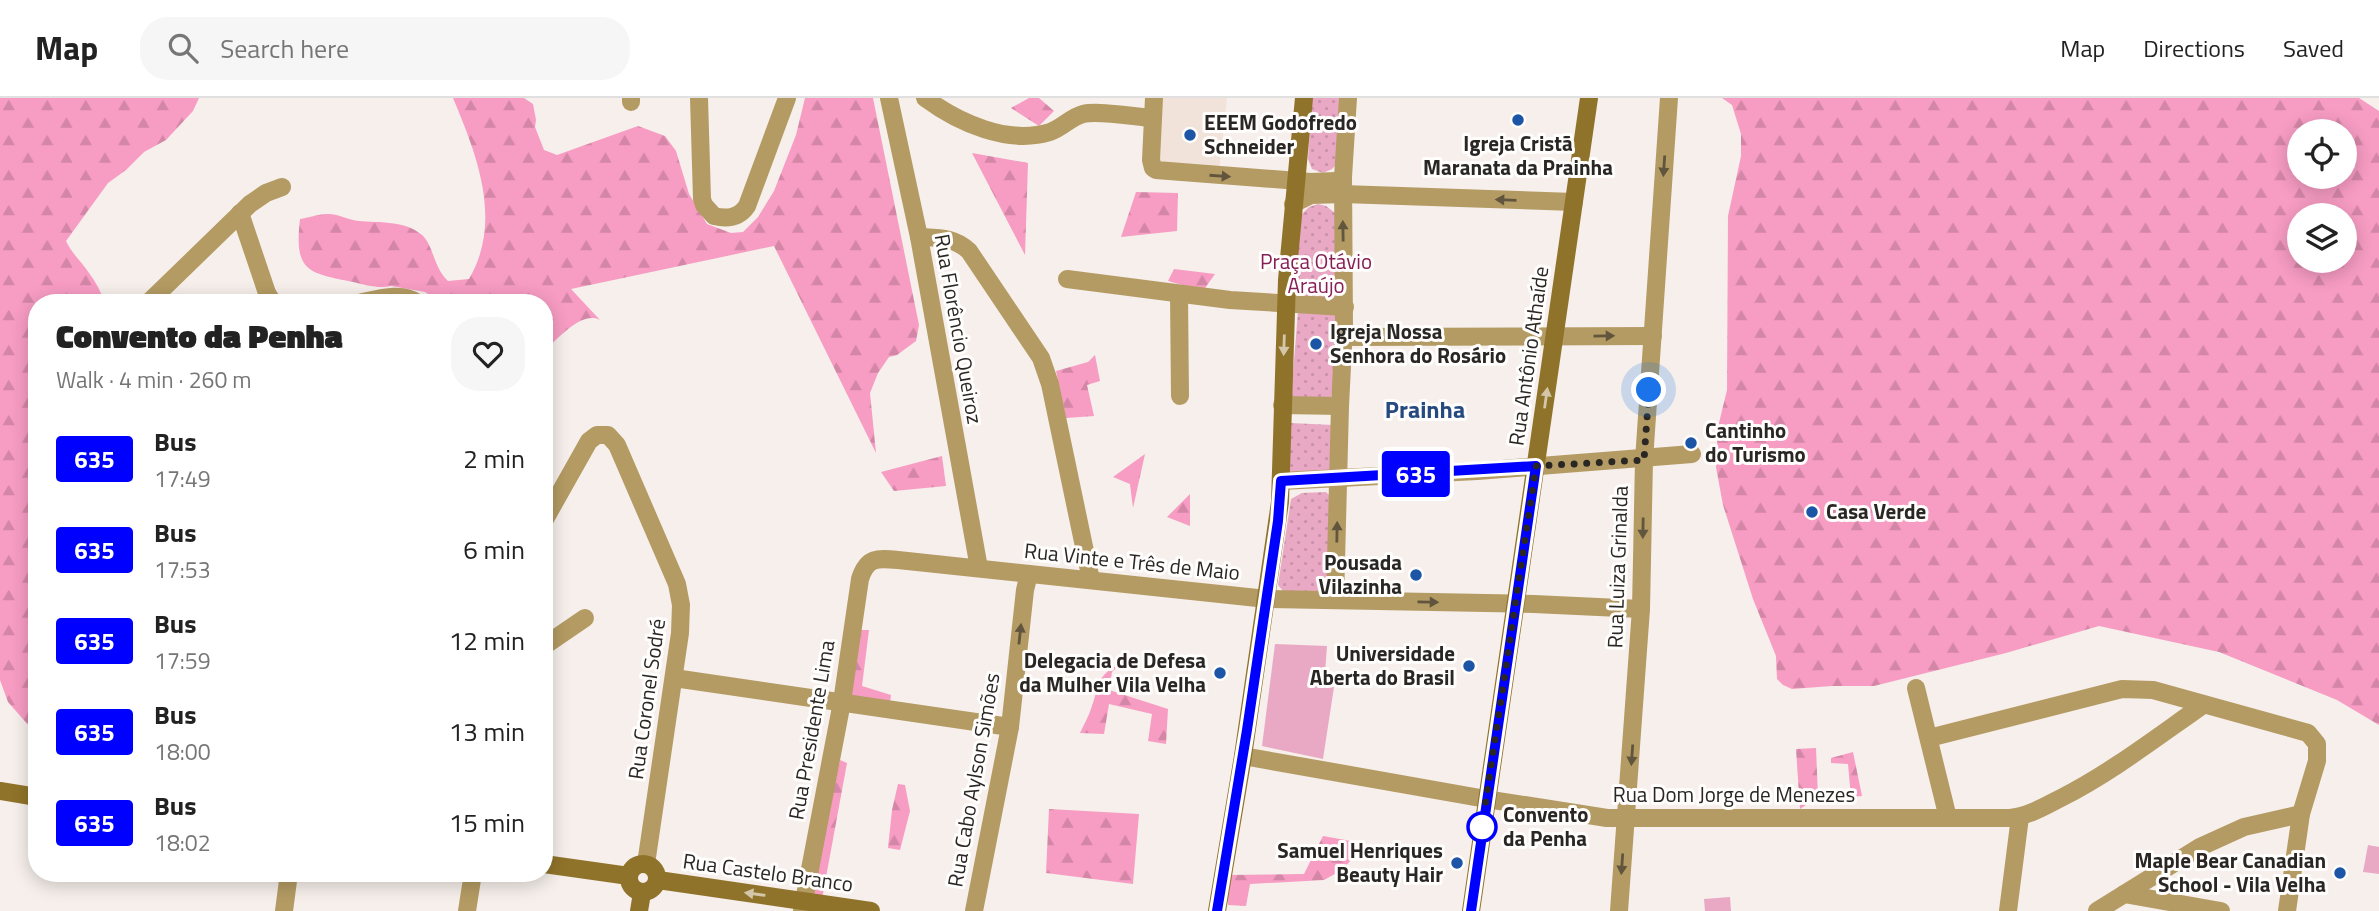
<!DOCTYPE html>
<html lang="en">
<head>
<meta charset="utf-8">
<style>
  :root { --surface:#fff; --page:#f6f6f6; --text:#222; --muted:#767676; --line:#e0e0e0 }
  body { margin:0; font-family:"Titillium Web",sans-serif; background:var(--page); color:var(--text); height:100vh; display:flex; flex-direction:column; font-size:26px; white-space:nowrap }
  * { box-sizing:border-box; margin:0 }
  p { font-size:23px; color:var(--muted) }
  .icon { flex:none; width:38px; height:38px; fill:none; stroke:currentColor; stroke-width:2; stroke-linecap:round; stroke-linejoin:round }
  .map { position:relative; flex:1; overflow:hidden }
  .side { position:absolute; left:28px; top:196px; width:525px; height:588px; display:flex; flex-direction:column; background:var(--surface); border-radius:28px; box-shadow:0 4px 18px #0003 }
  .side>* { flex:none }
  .badge { padding:0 14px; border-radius:5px; font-size:24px; line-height:46px }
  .tools { position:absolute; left:2287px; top:21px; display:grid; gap:14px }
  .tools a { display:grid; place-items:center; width:70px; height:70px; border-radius:50%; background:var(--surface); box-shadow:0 4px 18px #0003; font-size:35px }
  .you { position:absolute; width:35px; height:35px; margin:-18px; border:5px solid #fff; border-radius:50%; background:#1a73e8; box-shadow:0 0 0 10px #1a73e833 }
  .map>.badge { position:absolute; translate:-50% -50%; box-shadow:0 0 0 4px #fff }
  .round { display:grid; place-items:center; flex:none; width:74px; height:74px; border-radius:28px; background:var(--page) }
  .headline { display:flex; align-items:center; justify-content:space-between; height:119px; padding:0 28px }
  h1 { font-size:33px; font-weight:800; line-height:52px }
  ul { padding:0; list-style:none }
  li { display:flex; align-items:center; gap:21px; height:91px; padding:0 28px }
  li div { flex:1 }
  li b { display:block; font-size:26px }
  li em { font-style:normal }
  li .badge { min-width:77px; font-weight:700; text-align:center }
  header { display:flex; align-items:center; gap:42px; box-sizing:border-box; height:98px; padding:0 35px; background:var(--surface); border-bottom:2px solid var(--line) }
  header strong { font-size:33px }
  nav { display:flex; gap:38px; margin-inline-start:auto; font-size:24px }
  .search { width:490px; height:63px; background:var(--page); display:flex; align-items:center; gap:18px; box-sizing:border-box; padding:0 24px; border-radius:28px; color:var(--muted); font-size:26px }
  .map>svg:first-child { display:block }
  .built { fill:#f1e3d9 }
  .green { fill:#e9a9c4 }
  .forest { fill:url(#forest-firs); fill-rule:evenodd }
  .park { fill:url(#park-dots) }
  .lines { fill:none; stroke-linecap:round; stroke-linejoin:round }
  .street { stroke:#b49b63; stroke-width:18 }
  .secondary { stroke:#90732a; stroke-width:18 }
  .oneway { fill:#61553d }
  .oneway2 { fill:#d3c6a9 }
  .line-casing { stroke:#fff; stroke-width:16 }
  .line { stroke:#00f; stroke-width:10 }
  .walk { stroke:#292624; stroke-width:7; stroke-dasharray:0 12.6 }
  .poi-dot { fill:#1d55a6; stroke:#fffefd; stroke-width:2.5 }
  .stop-dot { fill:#fff; stroke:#00f; stroke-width:3.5 }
  .labels { text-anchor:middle; stroke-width:6; stroke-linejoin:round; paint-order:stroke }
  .poi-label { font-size:21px; font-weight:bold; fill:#292624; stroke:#fffefd; text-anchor:end }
  .park-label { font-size:21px; fill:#861e56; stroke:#fffefd }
  .street-label { font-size:21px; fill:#292624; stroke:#fffefd }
  .stop-label { font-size:21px; font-weight:bold; fill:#292624; stroke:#fffefd; text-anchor:start }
  .quarter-label { font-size:24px; font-weight:bold; fill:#264a80; stroke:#fffefd }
</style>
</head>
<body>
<header>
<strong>Map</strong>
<div class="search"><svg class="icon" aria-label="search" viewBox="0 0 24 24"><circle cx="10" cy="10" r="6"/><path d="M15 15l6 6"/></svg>Search here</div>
<nav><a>Map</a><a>Directions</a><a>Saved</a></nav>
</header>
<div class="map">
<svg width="2379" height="813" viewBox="0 0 2379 813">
  <defs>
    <pattern id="forest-firs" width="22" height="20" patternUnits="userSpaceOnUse" patternTransform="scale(1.75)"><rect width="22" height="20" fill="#f79cc3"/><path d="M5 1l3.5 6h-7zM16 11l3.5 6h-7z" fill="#d486a7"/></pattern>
    <pattern id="park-dots" width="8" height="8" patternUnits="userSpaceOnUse" patternTransform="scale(1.75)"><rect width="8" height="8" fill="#e9a9c4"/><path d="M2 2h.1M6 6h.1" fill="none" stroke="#c891a8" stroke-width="1.8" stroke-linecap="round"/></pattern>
  </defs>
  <rect width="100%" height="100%" fill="#f6efeb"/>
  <path class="built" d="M1159,0H1227L1219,73L1158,67Z"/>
  <g class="green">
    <path d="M1275,546L1327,548L1324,588L1334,589L1323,661L1262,648Z"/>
    <path d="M2368,747L2379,749V776L2363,774Z"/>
    <path d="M1730,799L1731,813H1705L1704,801Z"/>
  </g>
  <g class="forest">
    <path d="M0,0H199L193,13L166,42L144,54L126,72L108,85L66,143C72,156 81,163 89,175C96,184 101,194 105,205H37V637L8,604L0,582Z"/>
    <path d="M453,0H524L533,6L536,22L535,29L544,52L557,57L638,28L665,38L676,53L689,96L707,126L731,135L743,134L758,119L774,93L796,37L805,0H873L919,227L916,243L897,257L889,259L878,275L870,295L876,355L774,148L571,191L600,222C582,212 556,242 544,254V205H442L425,194L391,188C380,191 365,187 353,184C307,175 294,173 300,121C308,120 318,116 327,116C337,115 348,122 359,123C378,125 405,122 422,137C434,148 433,169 448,183L469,181C503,123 477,57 453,0Z"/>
    <path d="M1029,0H1039L1054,13L1039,28L1011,10Z"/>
    <path d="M1722,0H2359L2379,13V627L2337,602L2219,554L2099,528L2006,555L1874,588H1832L1792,591L1783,587L1777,581L1776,558L1753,501L1723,407L1716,369L1718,329L1727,292L1728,118L1741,58V36L1732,7ZM2300,33H2345V79H2300ZM2300,117H2345V163H2300Z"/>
    <path d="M972,55L1028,65L1025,157Z"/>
    <path d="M1136,94L1178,95L1177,133L1121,139Z"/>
    <path d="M1174,171L1215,176L1203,193L1168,183Z"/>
    <path d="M1095,257L1100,283L1087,287L1094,318L1066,320L1056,273L1088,264Z"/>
    <path d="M1145,356L1133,410L1130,386L1113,379Z"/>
    <path d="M942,358L946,388L894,393L881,374Z"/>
    <path d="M1190,396V428L1167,419Z"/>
    <path d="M859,532H869L862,588L891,597L890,605L848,599Z"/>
    <path d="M1123,563L1112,574L1109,592L1168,611L1166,646L1148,643L1152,616L1109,606L1104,636L1080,635C1084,626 1089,618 1092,608C1101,582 1096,579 1123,563Z"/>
    <path d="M1816,650L1818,699L1800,711L1796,651Z"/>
    <path d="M1853,654L1862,698L1851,699L1848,666L1831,665V660Z"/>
    <path d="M840,662L847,665L822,801L810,799Z"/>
    <path d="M898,686L905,687L910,713L900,752L888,750L892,712Z"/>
    <path d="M1049,711L1139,716L1133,786L1046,775Z"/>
    <path d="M1323,738L1351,743L1364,748L1342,772L1324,782L1250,786L1246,808L1228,807L1226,777L1304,776Z"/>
  </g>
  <g class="park">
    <path d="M1312,0H1341L1336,67L1332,71L1323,75L1312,71L1308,61Z"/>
    <path d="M1318,106L1326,108L1335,115L1338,202L1292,201L1300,118L1309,109Z"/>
    <path d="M1298,213L1339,217L1331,303L1291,300Z"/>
    <path d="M1290,325L1333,327L1332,377L1288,378Z"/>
    <path d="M1326,394L1330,398L1328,490L1323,494L1283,493L1278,487L1291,401L1302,395Z"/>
  </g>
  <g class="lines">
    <g class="street">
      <path d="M699,0L702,101L704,107L714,118C727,121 739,120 747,108L787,0"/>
      <path d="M889,0L919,139L979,470"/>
      <path d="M925,0C959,25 1008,47 1050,34C1062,30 1071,19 1083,16C1098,12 1136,19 1153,20"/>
      <path d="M1154,0L1151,62L1153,70L1156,72L1311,84L1336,83"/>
      <path d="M631,4V0"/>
      <path d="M1293,106L1311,97L1343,96L1574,104"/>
      <path d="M240,115L267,195L273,205"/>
      <path d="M919,139C939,140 954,139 969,153L1041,260L1050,286L1091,482"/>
      <path d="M1067,181L1230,202L1345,209"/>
      <path d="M1179,197L1180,298"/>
      <path d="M149,204L250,106L266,95L282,89"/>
      <path d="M359,205C378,201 401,193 418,205"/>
      <path d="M1344,239L1653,238"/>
      <path d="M1282,307L1340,308"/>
      <path d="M1281,383L1477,373L1692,356"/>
      <path d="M544,423L589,343L597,337H608L617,347L677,486L681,507L680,535L646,766"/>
      <path d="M1335,502L1340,308L1344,228L1343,79L1348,0"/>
      <path d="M544,548L585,520"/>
      <path d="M674,580L1010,629"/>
      <path d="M1916,590L1948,720"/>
      <path d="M1929,640L2122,591L2153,592L2308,635L2317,646V663L2301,716L2287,813"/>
      <path d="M1243,658L1486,701L1607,720H2010C2029,718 2045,708 2061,700C2112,674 2157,639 2203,607"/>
      <path d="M2124,796L2221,813"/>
      <path d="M284,813L289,775"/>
      <path d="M467,813L473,775"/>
      <path d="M802,813L842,604L860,481C867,459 877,460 898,462L1267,501L1534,506L1641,511"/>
      <path d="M974,813L1010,629L1025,492L1029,476"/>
      <path d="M1619,813L1641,511L1644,362L1669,0"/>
      <path d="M2008,813L2020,719"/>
      <path d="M2097,813L2200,749L2244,729L2301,716"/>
    </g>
    <g class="secondary">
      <path d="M0,693L37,699"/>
      <circle cx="643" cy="780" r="14"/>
      <path d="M544,766L629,778"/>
      <path d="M658,782L871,813"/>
      <path d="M639,813L642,795"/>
      <path d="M1217,813L1243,658L1280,404L1287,182L1304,0"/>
      <path d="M1471,813L1589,0"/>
    </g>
  </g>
  <defs><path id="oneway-solid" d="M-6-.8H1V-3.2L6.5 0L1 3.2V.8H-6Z" transform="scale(1.75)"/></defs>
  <g class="oneway">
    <use href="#oneway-solid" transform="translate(1664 68) rotate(94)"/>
    <use href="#oneway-solid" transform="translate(1220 78) rotate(4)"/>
    <use href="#oneway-solid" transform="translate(1506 102) rotate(-178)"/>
    <use href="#oneway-solid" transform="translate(1343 133) rotate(-91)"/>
    <use href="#oneway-solid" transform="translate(1604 238) rotate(-1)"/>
    <use href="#oneway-solid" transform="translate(1643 430) rotate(91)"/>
    <use href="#oneway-solid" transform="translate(1337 434) rotate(-89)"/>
    <use href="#oneway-solid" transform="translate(1428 504) rotate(1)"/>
    <use href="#oneway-solid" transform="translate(1020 536) rotate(-84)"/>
    <use href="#oneway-solid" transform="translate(1632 657) rotate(94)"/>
    <use href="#oneway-solid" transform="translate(1622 766) rotate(94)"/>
  </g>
  <g class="oneway2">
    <use href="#oneway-solid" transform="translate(1284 247) rotate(92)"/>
    <use href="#oneway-solid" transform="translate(1546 300) rotate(-82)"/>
    <use href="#oneway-solid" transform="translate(755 796) rotate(-172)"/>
  </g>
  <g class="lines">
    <g class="line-casing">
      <path id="line" d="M1217,813L1247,632L1278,423L1281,383L1536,368L1471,813"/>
    </g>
    <use href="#line" class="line"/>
    <path class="walk" d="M1482,729L1536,368L1644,362L1649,292"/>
  </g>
  <g class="poi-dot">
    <circle cx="1518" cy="22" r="7"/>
    <circle cx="1190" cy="37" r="7"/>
    <circle cx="1316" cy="246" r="7"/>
    <circle cx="1691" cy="345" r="7"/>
    <circle cx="1812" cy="414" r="7"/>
    <circle cx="1416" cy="477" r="7"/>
    <circle cx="1469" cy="568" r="7"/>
    <circle cx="1220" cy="575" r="7"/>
    <circle cx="1457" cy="765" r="7"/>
    <circle cx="2340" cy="775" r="7"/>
  </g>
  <circle class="stop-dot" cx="1482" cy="729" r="14"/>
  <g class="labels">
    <g class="poi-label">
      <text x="1204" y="32" text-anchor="start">EEEM Godofredo<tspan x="1204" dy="24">Schneider</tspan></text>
      <text x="1518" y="53" text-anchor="middle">Igreja Cristã<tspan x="1518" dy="24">Maranata da Prainha</tspan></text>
      <text x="1330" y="241" text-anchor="start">Igreja Nossa<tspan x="1330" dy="24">Senhora do Rosário</tspan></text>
      <text x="1705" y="340" text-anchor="start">Cantinho<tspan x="1705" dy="24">do Turismo</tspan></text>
      <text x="1826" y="421" text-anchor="start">Casa Verde</text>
      <text x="1402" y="472">Pousada<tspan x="1402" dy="24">Vilazinha</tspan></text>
      <text x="1455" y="563">Universidade<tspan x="1455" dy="24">Aberta do Brasil</tspan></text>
      <text x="1206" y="570">Delegacia de Defesa<tspan x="1206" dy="24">da Mulher Vila Velha</tspan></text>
      <text x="1443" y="760">Samuel Henriques<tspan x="1443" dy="24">Beauty Hair</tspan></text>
      <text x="2326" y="770">Maple Bear Canadian<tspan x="2326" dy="24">School - Vila Velha</tspan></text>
    </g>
    <g class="park-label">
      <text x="1316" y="171">Praça Otávio<tspan x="1316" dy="24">Araújo</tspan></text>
    </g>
    <g class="street-label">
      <text transform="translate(958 231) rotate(80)" y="7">Rua Florêncio Queiroz</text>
      <text transform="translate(1529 258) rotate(-82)" y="7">Rua Antônio Athaíde</text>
      <text transform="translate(1132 464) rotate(6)" y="7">Rua Vinte e Três de Maio</text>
      <text transform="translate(1618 469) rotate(-88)" y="7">Rua Luiza Grinalda</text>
      <text transform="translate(647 601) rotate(-82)" y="7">Rua Coronel Sodré</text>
      <text transform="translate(812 632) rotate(-80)" y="7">Rua Presidente Lima</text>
      <text transform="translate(974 682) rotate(-80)" y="7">Rua Cabo Aylson Simões</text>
      <text x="1734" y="704">Rua Dom Jorge de Menezes</text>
      <text transform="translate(768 775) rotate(8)" y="7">Rua Castelo Branco</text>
    </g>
    <g class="stop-label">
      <text x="1503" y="724">Convento<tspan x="1503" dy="24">da Penha</tspan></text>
    </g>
    <g class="quarter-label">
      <text x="1425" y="320">Prainha</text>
    </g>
  </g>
</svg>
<div class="tools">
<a><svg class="icon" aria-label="locate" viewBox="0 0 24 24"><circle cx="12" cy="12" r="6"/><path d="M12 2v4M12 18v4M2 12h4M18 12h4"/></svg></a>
<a><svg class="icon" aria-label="layers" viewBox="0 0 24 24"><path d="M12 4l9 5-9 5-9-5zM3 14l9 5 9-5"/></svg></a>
</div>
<div class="you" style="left:1649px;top:292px"></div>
<b class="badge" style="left:1416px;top:376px;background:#00f;color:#fff">635</b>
<section class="side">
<div class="headline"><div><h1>Convento da Penha</h1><p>Walk · 4 min · 260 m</p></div><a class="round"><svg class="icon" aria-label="heart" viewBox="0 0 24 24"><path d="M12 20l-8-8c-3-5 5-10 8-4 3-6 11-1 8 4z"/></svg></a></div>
<ul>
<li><span class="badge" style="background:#00f;color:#fff">635</span><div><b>Bus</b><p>17:49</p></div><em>2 min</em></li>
<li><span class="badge" style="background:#00f;color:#fff">635</span><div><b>Bus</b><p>17:53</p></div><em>6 min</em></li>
<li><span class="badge" style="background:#00f;color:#fff">635</span><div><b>Bus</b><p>17:59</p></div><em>12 min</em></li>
<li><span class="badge" style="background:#00f;color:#fff">635</span><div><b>Bus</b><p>18:00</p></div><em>13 min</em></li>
<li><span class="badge" style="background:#00f;color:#fff">635</span><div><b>Bus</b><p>18:02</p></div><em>15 min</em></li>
</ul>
</section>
</div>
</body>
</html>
